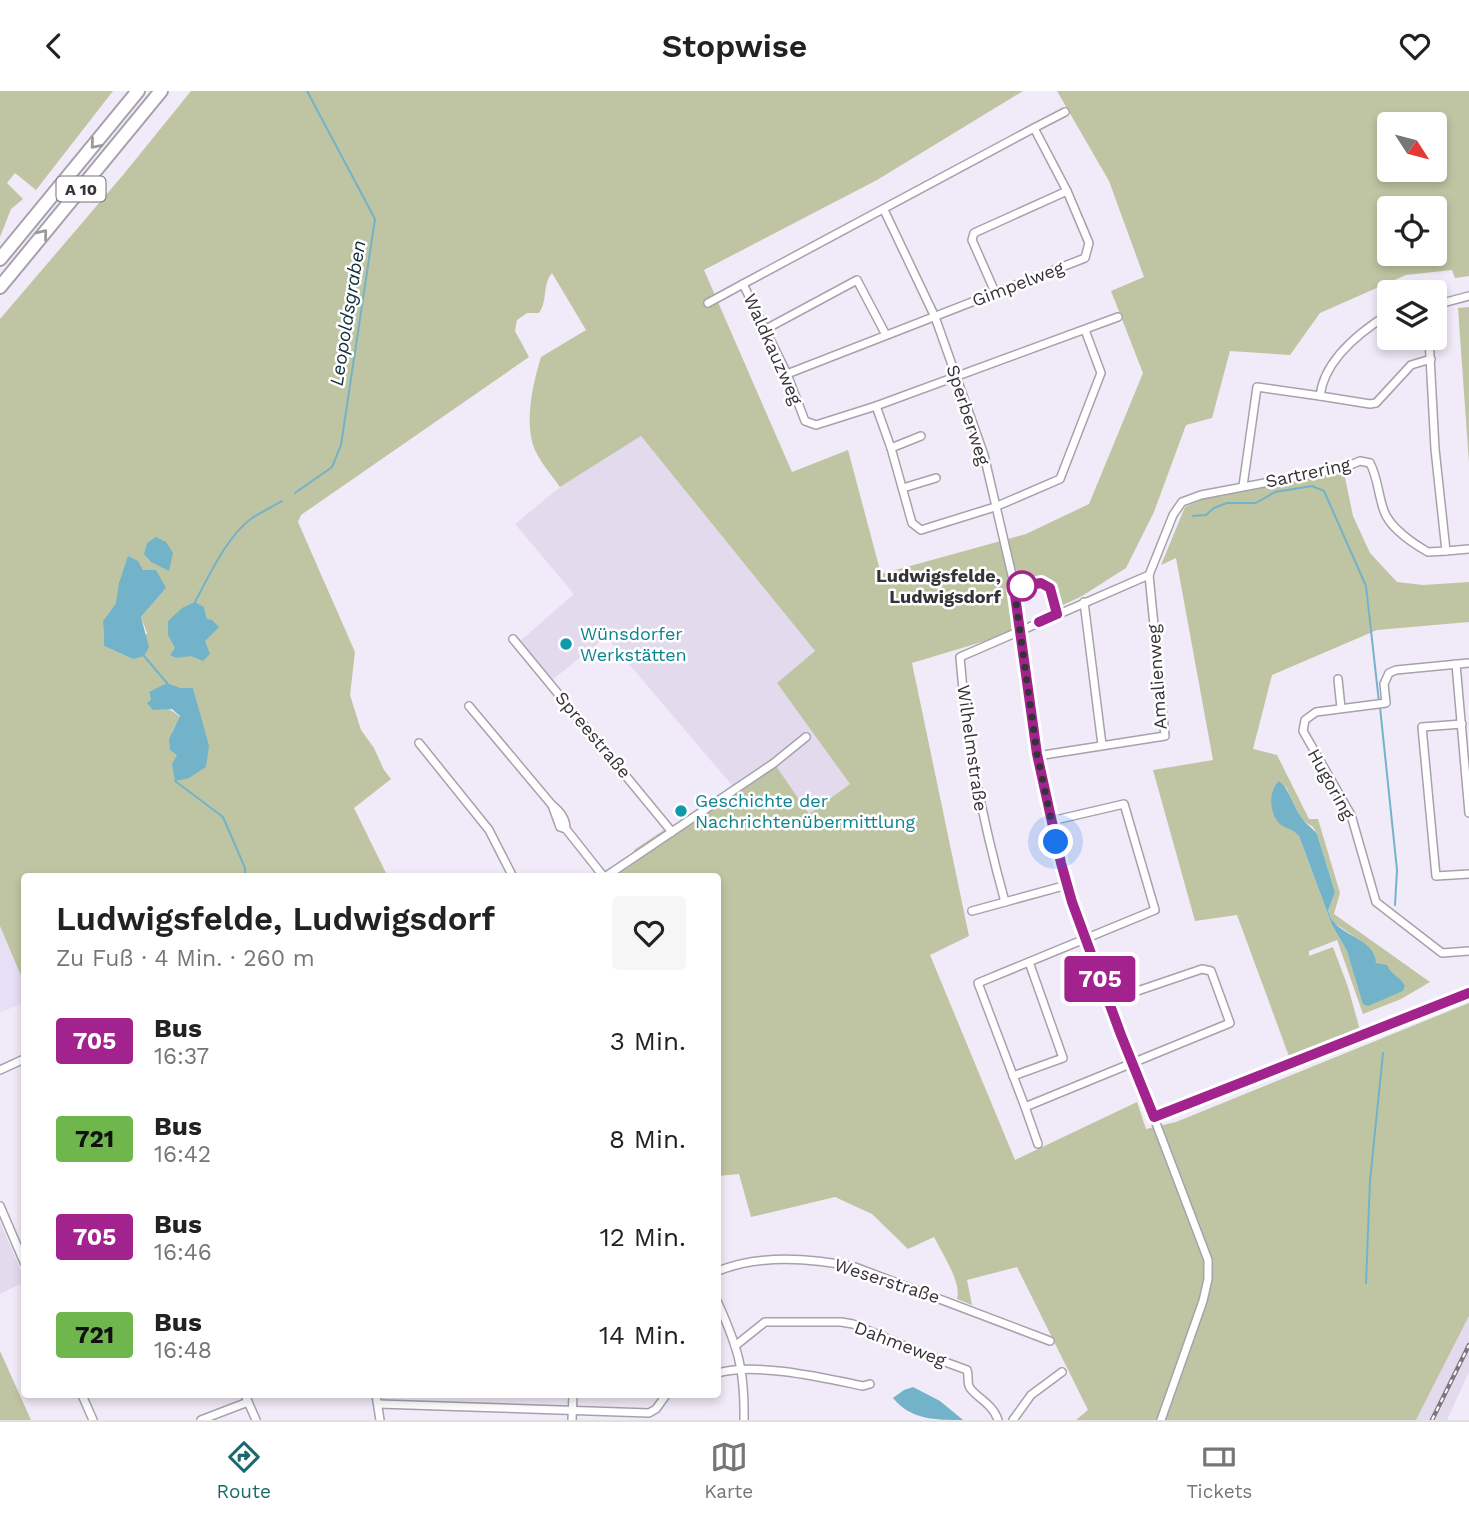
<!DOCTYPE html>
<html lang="de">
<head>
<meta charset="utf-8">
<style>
  :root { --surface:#fff; --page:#f6f6f6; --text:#222; --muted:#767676; --line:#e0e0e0; --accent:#1b686e }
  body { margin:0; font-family:"Work Sans",sans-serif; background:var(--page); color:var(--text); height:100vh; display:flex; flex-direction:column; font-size:26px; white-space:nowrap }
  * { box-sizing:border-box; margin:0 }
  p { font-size:23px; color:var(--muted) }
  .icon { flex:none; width:38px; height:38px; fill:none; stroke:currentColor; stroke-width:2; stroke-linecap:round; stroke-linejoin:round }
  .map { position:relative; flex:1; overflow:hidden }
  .details { position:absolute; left:21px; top:782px; width:700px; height:525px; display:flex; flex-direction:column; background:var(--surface); border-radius:7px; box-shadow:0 4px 10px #0003 }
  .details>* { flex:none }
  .badge { padding:0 14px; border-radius:5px; font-size:24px; line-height:46px }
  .needle { width:46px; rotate:126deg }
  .tools { position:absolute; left:1377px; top:21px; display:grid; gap:14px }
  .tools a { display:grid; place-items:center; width:70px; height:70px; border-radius:7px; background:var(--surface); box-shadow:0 4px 10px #0003; font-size:35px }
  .you { position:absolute; width:35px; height:35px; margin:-18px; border:5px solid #fff; border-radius:50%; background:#1a73e8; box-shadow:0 0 0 10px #1a73e833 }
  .map>.badge { position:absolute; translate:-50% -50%; box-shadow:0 0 0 4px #fff }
  .round { display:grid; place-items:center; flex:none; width:74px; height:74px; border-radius:7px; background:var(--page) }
  .overview { display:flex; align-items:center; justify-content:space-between; height:119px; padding:0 35px }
  h1 { font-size:33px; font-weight:600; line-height:52px }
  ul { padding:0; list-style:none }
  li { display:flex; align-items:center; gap:21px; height:98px; padding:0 35px }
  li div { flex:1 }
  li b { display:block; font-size:26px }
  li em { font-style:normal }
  li .badge { min-width:77px; font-weight:700; text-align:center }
  header { display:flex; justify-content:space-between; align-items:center; height:91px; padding:0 35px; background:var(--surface); font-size:32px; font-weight:600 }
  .dock { display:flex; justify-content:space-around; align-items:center; height:98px; border-top:2px solid var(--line); background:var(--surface); font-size:19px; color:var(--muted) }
  .dock a { display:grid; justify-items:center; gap:4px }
  .dock .on { color:var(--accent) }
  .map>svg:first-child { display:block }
  .built { fill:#e4daed }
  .industrial { fill:#e7dff5 }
  .green { fill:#bfc5a2; fill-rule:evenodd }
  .water { fill:#72b3ca }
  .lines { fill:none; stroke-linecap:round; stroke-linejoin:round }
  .stream { stroke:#72b3ca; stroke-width:2 }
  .minor-casing { stroke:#a7a1ad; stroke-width:10 }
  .motorway-casing { stroke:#a7a1ad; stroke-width:16 }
  .minor { stroke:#fff; stroke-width:7 }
  .motorway { stroke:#fff; stroke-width:12 }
  .rail-casing { stroke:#7b777f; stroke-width:4.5 }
  .rail { stroke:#fff; stroke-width:2; stroke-dasharray:5; stroke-linecap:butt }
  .oneway { stroke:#9a999c }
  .line-casing { stroke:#fff; stroke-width:16 }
  .line { stroke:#a2238e; stroke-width:10 }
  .walk { stroke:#363338; stroke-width:7; stroke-dasharray:0 12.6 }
  .stop-dot { fill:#fff; stroke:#a2238e; stroke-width:3.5 }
  .culture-dot { fill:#0f9aa8; stroke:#fff; stroke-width:2.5 }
  .labels { text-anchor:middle; stroke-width:5; stroke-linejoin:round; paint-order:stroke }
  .shield { fill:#fff; stroke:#727074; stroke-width:2 }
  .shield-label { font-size:16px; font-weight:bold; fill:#363338 }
  .street-label { font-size:18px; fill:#363338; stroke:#fff }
  .stop-label { font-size:18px; font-weight:bold; fill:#363338; stroke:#fff; text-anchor:end }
  .culture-label { font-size:18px; fill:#0d838f; stroke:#fff; text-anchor:start }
  .water-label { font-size:19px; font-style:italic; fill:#0f2f3a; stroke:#fff }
</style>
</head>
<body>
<header><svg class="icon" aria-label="back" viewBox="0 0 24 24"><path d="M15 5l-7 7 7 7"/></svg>Stopwise<svg class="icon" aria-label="heart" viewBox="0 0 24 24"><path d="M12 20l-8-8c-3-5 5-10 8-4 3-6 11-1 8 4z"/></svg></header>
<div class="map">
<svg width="1469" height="1329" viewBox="0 0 1469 1329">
  <rect width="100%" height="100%" fill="#f1eaf8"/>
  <g class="built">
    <path d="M641,345L815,560L777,592L851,693L809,723L736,699L606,546L552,589L520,550L574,503L515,433L560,396Z"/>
    <path d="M0,1131L24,1187V1191L0,1203Z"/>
    <path d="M1469,1225V1281L1447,1329H1416Z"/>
  </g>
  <path class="industrial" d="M0,835L24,892V911L0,922Z"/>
  <g class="green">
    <path d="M0,0H113L36,99L15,82L7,92L23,108L11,118L0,146Z"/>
    <path d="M191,0H1023L877,89L704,179L792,381L848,359L881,483L1026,443L1089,413L1143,282L1111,200L1144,186L1109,90L1057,0H1469V185L1455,187L1452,179L1406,184L1320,222L1290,264L1230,260L1212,327L1186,334L1154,421L1126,477L1082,505L1061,515L1047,486L1012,495L1021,539L912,572L969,845L930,864L1015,1069L1137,1011L1146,1038L1176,1031L1469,912V1225L1416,1329H1076L1088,1319L1017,1176L967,1189L972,1214L957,1208C962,1192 942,1162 934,1146L908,1158L872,1123L835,1106L751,1126L739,1083L718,1085V786H614L640,768L634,759L664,739L707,719L774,672L809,723L850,693L777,592L815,560L641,345L560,396C551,383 538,369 533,354C525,326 533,293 541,266L586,239L552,182C542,194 548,210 539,222H527L517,229L515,240L529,266L301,424L298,431L355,561L350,604L361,639L374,657L384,679L391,688L354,717L388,786H24V892L0,835V228L123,84ZM1390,33H1435V79H1390ZM1390,117H1435V163H1390ZM166,497L141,526L147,542L133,568L104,555L103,530L116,512ZM204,516C211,542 205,563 176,567L171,564ZM193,597L200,624L172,641L180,626C171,617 161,616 151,609L149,601Z"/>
    <path d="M1469,216V372L1458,217Z"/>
    <path d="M1343,377L1353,425L1370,462L1397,491L1423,494L1469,491V531L1377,539L1272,584L1253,658L1277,664L1309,728H1318L1340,802L1334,823L1430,891L1401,908L1363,923L1337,849L1309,860V865L1333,856L1348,896L1360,939L1290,968L1237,824L1195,830L1153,679L1213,669L1176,467L1161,474L1185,416L1207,406ZM1285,694L1302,729L1313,736L1317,743L1335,801L1328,820L1333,831L1362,851L1376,872L1399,888L1405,895L1403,900L1365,914L1347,860L1332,834L1299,745L1296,740Z"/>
    <path d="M0,1260L31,1329H0Z"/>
  </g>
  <g class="water">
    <path d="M156,446L166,451L173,462L169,480L151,471L144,463L147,452Z"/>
    <path d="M128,465L138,470L143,479H156L166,497L141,526L149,556L144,565L133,568L104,555L103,530L116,512L119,492Z"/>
    <path d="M195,511L204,516L207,528L212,529L219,536L205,550L210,563L203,570L191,565L176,567L170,564L175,557L168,544V530L182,517Z"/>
    <path d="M167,592L180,597H193L209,655L206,676L189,687L175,690L172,673L177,664L170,659L169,648L180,625L172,618L153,619L147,612L151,609L149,601Z"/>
    <path d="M1279,690C1290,699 1293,714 1301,726C1305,733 1312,736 1317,743L1335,801L1328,820C1330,823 1330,827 1333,830C1345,846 1375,849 1376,872L1387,874C1391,884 1401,886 1405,895L1403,900L1368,915L1363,913L1347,860L1332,834L1299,745C1294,738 1286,738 1280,733C1269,722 1268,700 1279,690Z"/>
    <path d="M913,1296L940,1310L963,1329C935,1329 911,1329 893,1307L904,1299Z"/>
  </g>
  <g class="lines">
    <g class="stream">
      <path d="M295,402L332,376L341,354L375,128L307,0"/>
      <path d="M1193,425L1206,424L1214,417L1227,412H1256L1275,401L1312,395L1324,400L1366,495L1379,611"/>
      <path d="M195,511C209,485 227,445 252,427C261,421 272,416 282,410"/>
      <path d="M144,565L167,592"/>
      <path d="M1380,616L1397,779L1395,814"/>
      <path d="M175,690L223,726L245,777V786"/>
      <path d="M1366,1192L1370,1090L1383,962"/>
    </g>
    <g class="minor-casing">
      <g id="minor">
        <path d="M1034,37L1065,21"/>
        <path d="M884,119L935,226L984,364L1015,497L1037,665L1072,811L1208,1169V1188L1203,1210L1161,1329"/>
        <path d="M995,201L972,149L974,142L1067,100"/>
        <path d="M708,212L743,193"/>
        <path d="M1435,214L1469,205"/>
        <path d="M766,238L857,189L886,244"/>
        <path d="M787,283L1085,167L1089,152L1067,100L1034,37L743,193L787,283L805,330L816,334L876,315L1118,226"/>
        <path d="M1320,305L1370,313L1376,312L1411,274L1431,268"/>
        <path d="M876,315L891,357L912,432L921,439L995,416L1060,388L1101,282L1085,239"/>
        <path d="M891,357L921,345"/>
        <path d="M1243,395L1257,296L1320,305C1324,269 1361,240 1390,222"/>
        <path d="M903,397L936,387"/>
        <path d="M1446,460L1469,458"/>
        <path d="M1084,511L1102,654"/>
        <path d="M513,548L672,741"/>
        <path d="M1469,572L1396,579L1389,582L1384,593L1386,612L1316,621L1305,629L1303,640L1351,724L1376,811L1442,862L1469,860"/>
        <path d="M1456,573L1469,722"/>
        <path d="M1338,588L1341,617"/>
        <path d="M469,615L552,714C560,720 566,728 566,738"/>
        <path d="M1462,633L1422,636L1436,785L1469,783"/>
        <path d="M419,652L489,739L513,786"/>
        <path d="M1037,665L1165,645L1149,484L1173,424L1182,411L1201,404L1343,377L1360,370L1370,372C1378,387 1378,404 1384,420C1390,437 1414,453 1428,461L1446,460L1435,358L1429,247"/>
        <path d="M552,714L560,736L566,738L604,786"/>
        <path d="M1051,730L1124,713L1155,819L978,892L1025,1016L1230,932L1211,880L1202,878L1108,910"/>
        <path d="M605,786L774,672L806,646"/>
        <path d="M1067,794L1005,811C982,727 967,653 960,566L1149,484"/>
        <path d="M972,820L1005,811"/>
        <path d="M0,979L24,968"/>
        <path d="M1013,985L1063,967L1029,871"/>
        <path d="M1025,1016L1038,1053"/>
        <path d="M1154,1026L1469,902"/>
        <path d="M0,1115L24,1171"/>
        <path d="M718,1180C760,1163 811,1167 855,1176L1050,1250"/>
        <path d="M718,1212C738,1257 745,1279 744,1329"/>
        <path d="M735,1255L765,1231H841L853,1233L929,1265L967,1279C969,1284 967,1290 969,1295C973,1305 992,1311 998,1329"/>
        <path d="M718,1282C755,1271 824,1287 863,1295L870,1293"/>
        <path d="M82,1304L93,1329"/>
        <path d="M245,1304L256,1329"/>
        <path d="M376,1304L380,1329"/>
        <path d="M379,1313L649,1322L656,1318L666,1304"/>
        <path d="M201,1329L248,1311"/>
        <path d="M572,1329L573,1304"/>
        <path d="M1013,1329L1031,1304L1062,1281"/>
      </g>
    </g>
    <g class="motorway-casing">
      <g id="motorway">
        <path d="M0,168L138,0"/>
        <path d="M0,196L161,0"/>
      </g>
    </g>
    <use href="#minor" class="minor"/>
    <use href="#motorway" class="motorway"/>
    <g class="rail-casing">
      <path id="rail" d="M1432,1329L1469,1254"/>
    </g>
    <use href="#rail" class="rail"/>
  </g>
  <defs><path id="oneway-chevron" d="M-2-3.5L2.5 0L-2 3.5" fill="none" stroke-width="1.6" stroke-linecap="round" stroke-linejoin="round" transform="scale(1.75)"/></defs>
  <g class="oneway">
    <use href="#oneway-chevron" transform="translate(95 53) rotate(130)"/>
    <use href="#oneway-chevron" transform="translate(43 143) rotate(-51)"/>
  </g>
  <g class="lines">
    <g class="line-casing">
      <path id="line" d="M1039,531L1057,523L1050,497L1041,492L1014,497L1037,663L1061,772L1072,811L1121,944L1154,1026L1469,902"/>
    </g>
    <use href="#line" class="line"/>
    <path class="walk" d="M1022,495L1014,497L1037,663L1056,751"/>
  </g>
  <circle class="stop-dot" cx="1022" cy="495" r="14"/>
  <g class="culture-dot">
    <circle cx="566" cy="553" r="7"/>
    <circle cx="681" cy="720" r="7"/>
  </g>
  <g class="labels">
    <rect class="shield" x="56.5" y="85.5" width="49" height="25" rx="5"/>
    <g class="shield-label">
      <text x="81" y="104">A 10</text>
    </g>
    <g class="street-label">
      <text transform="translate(1018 193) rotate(-21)" y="6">Gimpelweg</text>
      <text transform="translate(773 258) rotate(66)" y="6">Waldkauzweg</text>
      <text transform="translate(968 324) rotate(72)" y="6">Sperberweg</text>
      <text transform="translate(1308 382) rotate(-12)" y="6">Sartrering</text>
      <text transform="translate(1157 586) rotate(-94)" y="6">Amalienweg</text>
      <text transform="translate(593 644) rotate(50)" y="6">Spreestraße</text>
      <text transform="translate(972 657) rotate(82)" y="6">Wilhelmstraße</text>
      <text transform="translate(1331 693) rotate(61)" y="6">Hugoring</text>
      <text transform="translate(887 1190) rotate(18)" y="6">Weserstraße</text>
      <text transform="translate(900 1253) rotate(21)" y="6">Dahmeweg</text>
    </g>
    <g class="stop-label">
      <text x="1001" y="491">Ludwigsfelde,<tspan x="1001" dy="21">Ludwigsdorf</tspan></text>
    </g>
    <g class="culture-label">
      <text x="580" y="549">Wünsdorfer<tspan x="580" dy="21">Werkstätten</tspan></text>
      <text x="695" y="716">Geschichte der<tspan x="695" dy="21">Nachrichtenübermittlung</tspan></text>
    </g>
    <g class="water-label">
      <text transform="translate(347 222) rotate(-81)" y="7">Leopoldsgraben</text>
    </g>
  </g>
</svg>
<div class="tools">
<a><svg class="needle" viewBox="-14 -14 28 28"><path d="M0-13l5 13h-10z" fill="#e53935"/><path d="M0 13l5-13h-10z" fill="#767676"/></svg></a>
<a><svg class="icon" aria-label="locate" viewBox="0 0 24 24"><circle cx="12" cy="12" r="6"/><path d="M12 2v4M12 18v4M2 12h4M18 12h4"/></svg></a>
<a><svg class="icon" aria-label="layers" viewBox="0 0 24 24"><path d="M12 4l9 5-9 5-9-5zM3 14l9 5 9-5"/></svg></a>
</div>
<div class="you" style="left:1056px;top:751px"></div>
<b class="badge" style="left:1100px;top:888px;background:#a2238e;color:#fff">705</b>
<section class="details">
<div class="overview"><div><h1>Ludwigsfelde, Ludwigsdorf</h1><p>Zu Fuß · 4 Min. · 260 m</p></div><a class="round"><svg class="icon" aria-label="heart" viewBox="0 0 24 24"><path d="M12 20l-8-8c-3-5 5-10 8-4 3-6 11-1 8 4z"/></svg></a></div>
<ul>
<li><span class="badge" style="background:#a2238e;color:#fff">705</span><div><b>Bus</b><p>16:37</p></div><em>3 Min.</em></li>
<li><span class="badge" style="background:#6fb64c;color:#111">721</span><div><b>Bus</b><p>16:42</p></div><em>8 Min.</em></li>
<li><span class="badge" style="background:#a2238e;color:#fff">705</span><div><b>Bus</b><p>16:46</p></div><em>12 Min.</em></li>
<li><span class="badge" style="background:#6fb64c;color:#111">721</span><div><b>Bus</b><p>16:48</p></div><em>14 Min.</em></li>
</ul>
</section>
</div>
<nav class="dock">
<a class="on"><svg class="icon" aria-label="directions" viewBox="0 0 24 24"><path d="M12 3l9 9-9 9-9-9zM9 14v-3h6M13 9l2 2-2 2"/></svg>Route</a>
<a><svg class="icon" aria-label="map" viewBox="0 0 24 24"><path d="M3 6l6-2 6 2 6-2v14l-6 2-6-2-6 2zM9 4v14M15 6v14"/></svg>Karte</a>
<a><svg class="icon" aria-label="tickets" viewBox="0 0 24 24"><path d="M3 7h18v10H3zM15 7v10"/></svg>Tickets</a>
</nav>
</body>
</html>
